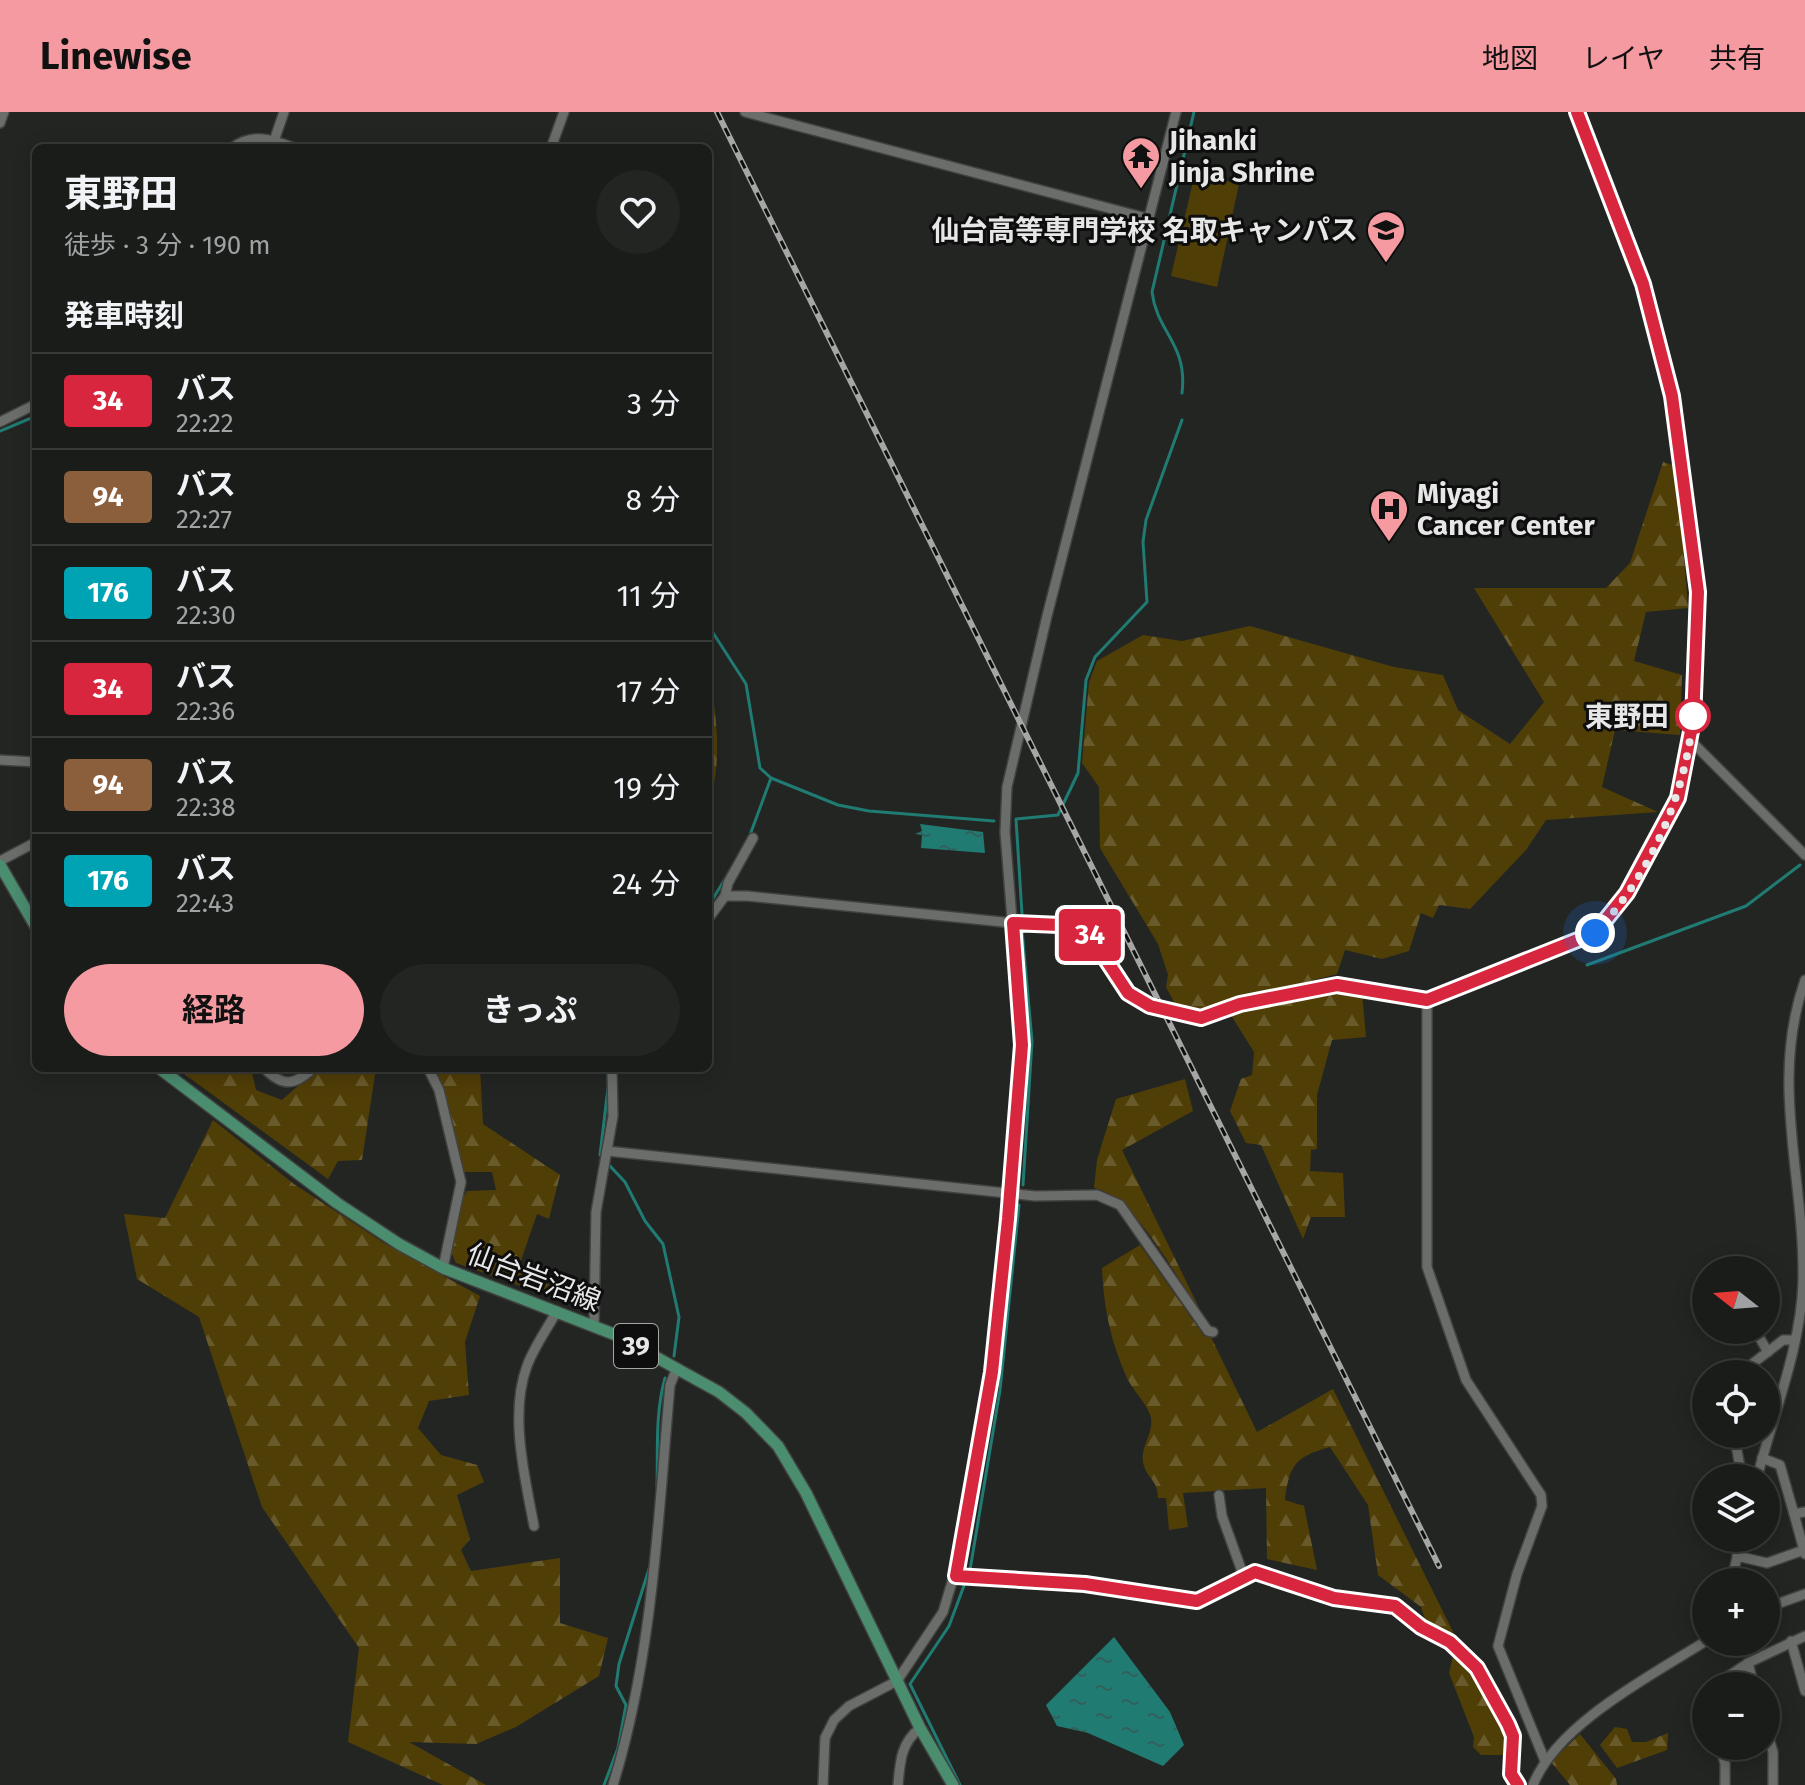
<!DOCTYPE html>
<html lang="ja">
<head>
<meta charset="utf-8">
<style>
  :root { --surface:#1a1c1a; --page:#232523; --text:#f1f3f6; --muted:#9fa1a2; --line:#383a39; --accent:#f49aa0 }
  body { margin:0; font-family:"Fira Sans","Noto Sans JP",sans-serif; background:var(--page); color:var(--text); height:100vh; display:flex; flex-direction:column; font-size:30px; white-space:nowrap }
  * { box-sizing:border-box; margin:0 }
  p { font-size:26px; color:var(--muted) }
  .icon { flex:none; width:44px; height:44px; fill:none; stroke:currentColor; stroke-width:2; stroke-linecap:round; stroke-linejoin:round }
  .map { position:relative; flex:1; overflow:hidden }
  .panel { position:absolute; left:32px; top:32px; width:680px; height:928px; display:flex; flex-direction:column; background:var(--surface); border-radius:12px; box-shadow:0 4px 20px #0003,0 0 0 2px var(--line) }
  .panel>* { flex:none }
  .badge { padding:0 16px; border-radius:6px; font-size:28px; line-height:52px }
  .needle { width:52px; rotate:287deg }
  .tools { position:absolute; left:1692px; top:1144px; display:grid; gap:16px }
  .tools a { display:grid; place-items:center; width:88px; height:88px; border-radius:50%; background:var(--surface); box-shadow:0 4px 20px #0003,0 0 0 2px var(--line); font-size:40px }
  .you { position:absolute; width:40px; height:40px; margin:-20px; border:6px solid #fff; border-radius:50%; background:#1a73e8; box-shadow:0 0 0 12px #1a73e833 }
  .map>.badge { position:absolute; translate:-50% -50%; box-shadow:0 0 0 4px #fff }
  h2 { padding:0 32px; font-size:30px; line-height:72px }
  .round { display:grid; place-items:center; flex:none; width:84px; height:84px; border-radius:42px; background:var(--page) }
  .summary { display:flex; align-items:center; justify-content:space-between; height:136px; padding:0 32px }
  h1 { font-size:38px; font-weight:700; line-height:60px }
  .cta { display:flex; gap:16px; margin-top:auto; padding:16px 32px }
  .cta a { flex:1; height:92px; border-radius:48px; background:var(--accent); color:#111; font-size:32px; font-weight:700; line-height:92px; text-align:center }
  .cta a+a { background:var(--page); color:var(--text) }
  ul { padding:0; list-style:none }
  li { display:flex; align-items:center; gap:24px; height:96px; padding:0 32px; border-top:2px solid var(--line) }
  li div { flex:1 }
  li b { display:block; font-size:30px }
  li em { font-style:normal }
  li .badge { min-width:88px; font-weight:700; text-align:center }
  header { display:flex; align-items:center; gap:48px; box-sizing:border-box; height:112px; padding:0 40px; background:var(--accent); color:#111 }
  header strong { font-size:38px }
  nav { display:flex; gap:44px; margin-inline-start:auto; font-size:28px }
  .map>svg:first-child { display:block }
  .forest { fill:url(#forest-firs) }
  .green { fill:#503e07 }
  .water { fill:url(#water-ripples) }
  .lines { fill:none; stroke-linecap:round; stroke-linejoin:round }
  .stream { stroke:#207b72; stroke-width:3 }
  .minor-casing { stroke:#414240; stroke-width:12 }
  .major-casing { stroke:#414240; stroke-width:14 }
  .minor { stroke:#6a6d6a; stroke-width:9 }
  .major { stroke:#4a8d6f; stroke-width:11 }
  .rail-casing { stroke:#a5a6a5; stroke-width:6 }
  .rail { stroke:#0d0e0d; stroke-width:3; stroke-dasharray:9; stroke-linecap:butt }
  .line-casing { stroke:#fff; stroke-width:18 }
  .line { stroke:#d7263d; stroke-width:12 }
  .walk { stroke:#e6e7e6; stroke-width:8; stroke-dasharray:0 14.4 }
  .stop-dot { fill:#fff; stroke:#d7263d; stroke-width:4 }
  .labels { text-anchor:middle; stroke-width:6; stroke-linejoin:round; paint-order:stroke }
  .shield { fill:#0d0e0d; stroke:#a5a6a5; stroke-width:2 }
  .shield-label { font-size:26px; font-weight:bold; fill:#e6e7e6 }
  .poi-label { font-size:28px; font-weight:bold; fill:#e6e7e6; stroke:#0d0e0d; text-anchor:start }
  .stop-label { font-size:28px; font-weight:bold; fill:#e6e7e6; stroke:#0d0e0d; text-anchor:end }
  .street-label { font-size:28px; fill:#e6e7e6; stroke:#0d0e0d }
</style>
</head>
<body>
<header>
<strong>Linewise</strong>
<nav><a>地図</a><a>レイヤ</a><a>共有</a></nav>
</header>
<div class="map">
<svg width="1805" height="1673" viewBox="0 0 1805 1673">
  <defs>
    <pattern id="forest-firs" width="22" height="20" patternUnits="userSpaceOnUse" patternTransform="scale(2)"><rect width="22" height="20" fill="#503e07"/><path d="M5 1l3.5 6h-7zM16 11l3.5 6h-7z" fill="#695a2b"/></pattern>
    <pattern id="water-ripples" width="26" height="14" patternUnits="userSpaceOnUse" patternTransform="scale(2)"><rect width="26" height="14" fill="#207b72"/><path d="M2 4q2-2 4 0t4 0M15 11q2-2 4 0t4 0" fill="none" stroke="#32605c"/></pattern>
  </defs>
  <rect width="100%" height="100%" fill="#232523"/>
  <g class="forest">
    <path d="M1663,350L1677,354L1688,496L1646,500L1634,549L1682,563L1680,623L1615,618L1602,675L1658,700L1546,708L1526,738L1470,797L1439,793L1433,806L1421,801L1409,839L1382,847L1345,838L1337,862L1195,899L1175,892L1166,875L1168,863L1158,832L1100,736L1099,675L1082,651L1089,570L1097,549L1143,523L1182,529L1250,514L1394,555L1443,563L1458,598L1510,632L1544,590L1474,476H1606L1630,451Z"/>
    <path d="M708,560C717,600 723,654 708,693Z"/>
    <path d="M1334,880L1362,881L1366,925L1332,928L1317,983V1037L1311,1038L1310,1059L1343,1061L1345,1105H1311L1303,1127L1261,1033L1246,1031L1230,999L1241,967L1252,963L1254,940L1229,900Z"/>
    <path d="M176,956H251L256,978L282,988L318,956H376L362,1048L338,1049L328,1067Z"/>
    <path d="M426,956H480L483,1012L560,1063L549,1107L537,1102L518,1157L562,1179L560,1188L456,1151C442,1123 452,1106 467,1079L496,1078L492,1060H464L441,977Z"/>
    <path d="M1185,967L1193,999L1122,1038L1205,1208C1181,1173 1135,1083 1094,1076L1097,1048L1116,987Z"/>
    <path d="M213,1008L294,1072L384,1131L480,1184L465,1230L469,1283L429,1289L418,1316L441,1343L477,1353L484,1370L457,1383L470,1427L461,1438L471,1459L560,1446V1511L608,1526L599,1564L516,1615L476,1632L409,1630L486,1673H443L348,1630L359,1536L262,1395L199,1205L137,1167L124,1102L165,1106Z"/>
    <path d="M1140,1133L1204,1224L1210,1223L1257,1320L1333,1277L1456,1526L1425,1507L1421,1495L1378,1463L1368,1393L1330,1335C1296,1344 1289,1353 1285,1388L1304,1394L1317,1458L1267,1447L1266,1376L1183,1381L1188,1415L1169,1418L1166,1386H1158C1158,1369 1149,1368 1144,1354C1138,1336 1154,1323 1151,1306C1148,1292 1132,1278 1126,1264C1110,1226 1104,1197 1102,1156Z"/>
    <path d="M1454,1540C1481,1567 1509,1605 1506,1643H1481L1473,1635L1474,1625L1449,1561Z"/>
    <path d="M1615,1615L1627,1617L1632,1630H1646L1668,1621L1667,1638L1617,1656L1600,1633Z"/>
    <path d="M1580,1622L1616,1667L1617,1673H1570L1551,1650Z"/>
  </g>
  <path class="green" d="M1195,61L1239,72L1217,175L1171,164Z"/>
  <g class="water">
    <path d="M920,712L983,720L985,741L921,736L922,723L915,722L922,719Z"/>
    <path d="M1114,1525L1170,1600L1184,1633L1163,1654L1088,1621L1057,1614L1046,1593Z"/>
  </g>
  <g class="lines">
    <g class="stream">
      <path d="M1182,281C1188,232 1157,221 1152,180L1194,0"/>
      <path d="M0,319L36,304"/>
      <path d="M708,513L746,572L760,656L771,666L838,693L869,699L994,709"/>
      <path d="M750,723L771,666"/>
      <path d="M708,795L737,747"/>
      <path d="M1022,802L1016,707L1058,703L1078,661L1086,568L1095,545L1147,490L1143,430L1146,408L1182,308"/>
      <path d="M1022,818L1032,929L1023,1073"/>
      <path d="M1587,853L1746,794L1800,753"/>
      <path d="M607,956L608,968"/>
      <path d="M600,1043L608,976"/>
      <path d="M610,1054L625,1070L645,1109L663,1132L679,1205L674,1244"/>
      <path d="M657,1374C658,1338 655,1302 665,1266"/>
      <path d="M970,1458L1000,1278L1019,1093"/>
      <path d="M604,1673L618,1636L626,1593L616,1574L619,1552L649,1457"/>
      <path d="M960,1673L910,1572L949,1514L965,1471"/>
    </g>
    <g class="minor-casing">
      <g id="minor">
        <path d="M745,0L1150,107"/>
        <path d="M0,11L4,0"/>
        <path d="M274,29L284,0"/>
        <path d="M232,36C253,20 273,28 295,36"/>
        <path d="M551,36L564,0"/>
        <path d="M0,310L36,292"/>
        <path d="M1689,627L1805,743"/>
        <path d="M0,648L36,650"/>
        <path d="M0,749L36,730"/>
        <path d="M725,784L728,771L753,726"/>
        <path d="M708,807L725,784H747L1013,811L1084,814L1128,881L1150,894L1201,906L1240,892L1337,873L1427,888L1595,821L1627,781L1678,686L1693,609L1698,480L1672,284L1643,172L1577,0"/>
        <path d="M1427,888V1155L1466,1268L1541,1383L1542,1394L1517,1462L1498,1534L1545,1649"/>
        <path d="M264,956C282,975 295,974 313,956"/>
        <path d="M428,956L439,978L461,1070L443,1156"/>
        <path d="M607,1039L1035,1084L1097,1083L1120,1093L1208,1219L1213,1220"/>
        <path d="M594,1213L596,1100L613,1004L612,956"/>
        <path d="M1755,1218L1768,1240"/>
        <path d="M1739,1262L1783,1228H1793"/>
        <path d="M1734,1322L1742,1366"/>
        <path d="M1762,1346L1780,1353L1794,1402"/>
        <path d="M1757,1366C1773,1303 1801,1235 1803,1170C1805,1066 1769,971 1805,868"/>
        <path d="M1219,1383L1222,1404L1244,1465"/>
        <path d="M1805,1400L1794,1402L1805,1442"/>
        <path d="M534,1414C525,1366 509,1302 527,1254C534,1235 547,1217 557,1199"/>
        <path d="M1737,1444L1767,1451L1804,1438"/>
        <path d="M956,1464L1085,1472L1197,1489L1255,1460L1334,1486L1395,1494L1421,1515L1450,1530L1477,1556L1508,1612L1513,1624L1511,1662L1518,1673"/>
        <path d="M1731,1470L1742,1426"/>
        <path d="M1766,1496L1805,1482"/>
        <path d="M1791,1529L1805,1579"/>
        <path d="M1748,1551L1754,1574"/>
        <path d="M1714,1574L1748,1551L1805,1524"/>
        <path d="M1706,1580V1583"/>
        <path d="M1766,1616L1773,1640V1673"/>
        <path d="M1720,1634L1725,1652V1673"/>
        <path d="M613,1673C653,1543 658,1407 670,1273L677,1256"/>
        <path d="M823,1673L825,1626L834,1608L849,1594L897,1569L943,1500L962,1437L996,1225L1022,933L1005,720L1007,675L1047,504L1176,0"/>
        <path d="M898,1673C900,1649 901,1631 920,1616"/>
        <path d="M1533,1673C1557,1612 1652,1563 1706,1529"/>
      </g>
    </g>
    <g class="major-casing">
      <g id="major">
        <path d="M0,753L36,815"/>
        <path d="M159,956L337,1091L399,1132L443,1156L616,1223L719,1280L746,1301L778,1334L806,1381L920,1616L953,1673"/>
      </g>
    </g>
    <use href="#minor" class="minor"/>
    <use href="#major" class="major"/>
    <g class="rail-casing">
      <path id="rail" d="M717,0L1439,1454"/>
    </g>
    <use href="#rail" class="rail"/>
  </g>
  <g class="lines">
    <g class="line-casing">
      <path id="line" d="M1518,1673L1511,1662L1513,1624L1508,1612L1477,1556L1450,1530L1421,1515L1395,1494L1334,1486L1255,1460L1197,1489L1085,1472L956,1464L992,1260L1008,1107L1022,933L1013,811L1084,814L1128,881L1150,894L1201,906L1240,892L1337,873L1427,888L1595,821L1627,781L1678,686L1693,609L1698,480L1672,284L1643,172L1577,0"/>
    </g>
    <use href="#line" class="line"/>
    <path class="walk" d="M1595,821C1650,764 1686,682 1693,604"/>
  </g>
  <defs>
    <g id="temple-pin" transform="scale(2)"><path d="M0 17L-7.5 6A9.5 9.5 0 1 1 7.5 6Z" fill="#f49aa0" stroke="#0d0e0d"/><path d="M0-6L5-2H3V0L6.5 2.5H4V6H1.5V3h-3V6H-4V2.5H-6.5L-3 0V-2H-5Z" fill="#111"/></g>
    <g id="university-pin" transform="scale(2)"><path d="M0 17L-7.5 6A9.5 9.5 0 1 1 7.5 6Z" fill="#f49aa0" stroke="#0d0e0d"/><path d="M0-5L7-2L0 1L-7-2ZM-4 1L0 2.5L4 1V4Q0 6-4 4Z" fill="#111"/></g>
    <g id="hospital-pin" transform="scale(2)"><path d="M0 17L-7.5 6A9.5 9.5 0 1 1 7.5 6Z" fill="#f49aa0" stroke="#0d0e0d"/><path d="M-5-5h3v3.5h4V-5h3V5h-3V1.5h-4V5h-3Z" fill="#111"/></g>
  </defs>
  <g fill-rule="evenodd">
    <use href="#temple-pin" x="1141" y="44"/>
    <use href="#university-pin" x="1386" y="118"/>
    <use href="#hospital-pin" x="1389" y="397"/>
  </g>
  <circle class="stop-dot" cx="1693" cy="604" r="16"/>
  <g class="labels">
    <rect class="shield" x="614" y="1212" width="44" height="44" rx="6"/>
    <g class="shield-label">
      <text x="636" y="1243">39</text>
    </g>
    <g class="poi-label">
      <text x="1169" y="38">Jihanki<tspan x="1169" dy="32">Jinja Shrine</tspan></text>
      <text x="1358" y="128" text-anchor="end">仙台高等専門学校 名取キャンパス</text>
      <text x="1417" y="391">Miyagi<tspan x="1417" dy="32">Cancer Center</tspan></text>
    </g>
    <g class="stop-label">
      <text x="1669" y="614">東野田</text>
    </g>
    <g class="street-label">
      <text transform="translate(534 1165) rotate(21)" y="10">仙台岩沼線</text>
    </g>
  </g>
</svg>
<div class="tools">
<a><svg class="needle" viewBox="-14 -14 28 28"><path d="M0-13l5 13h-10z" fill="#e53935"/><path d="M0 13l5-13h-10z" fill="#9fa1a2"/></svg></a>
<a><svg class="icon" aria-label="locate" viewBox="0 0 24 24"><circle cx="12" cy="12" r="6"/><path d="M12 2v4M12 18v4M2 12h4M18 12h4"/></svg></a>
<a><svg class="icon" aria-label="layers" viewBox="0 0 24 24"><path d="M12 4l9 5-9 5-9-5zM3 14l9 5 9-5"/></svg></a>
<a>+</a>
<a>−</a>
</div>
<div class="you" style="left:1595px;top:821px"></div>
<b class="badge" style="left:1090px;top:823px;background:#d7263d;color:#fff">34</b>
<section class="panel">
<div class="summary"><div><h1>東野田</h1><p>徒歩 · 3 分 · 190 m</p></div><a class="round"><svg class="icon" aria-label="heart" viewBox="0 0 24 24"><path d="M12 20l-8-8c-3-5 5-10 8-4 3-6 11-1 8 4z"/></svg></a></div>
<h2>発車時刻</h2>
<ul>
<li><span class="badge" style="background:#d7263d;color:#fff">34</span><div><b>バス</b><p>22:22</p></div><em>3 分</em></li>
<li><span class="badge" style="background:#8b5e3c;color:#fff">94</span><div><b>バス</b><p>22:27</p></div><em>8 分</em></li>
<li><span class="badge" style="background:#00a3b4;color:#fff">176</span><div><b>バス</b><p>22:30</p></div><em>11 分</em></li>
<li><span class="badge" style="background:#d7263d;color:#fff">34</span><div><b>バス</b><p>22:36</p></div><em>17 分</em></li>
<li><span class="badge" style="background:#8b5e3c;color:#fff">94</span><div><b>バス</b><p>22:38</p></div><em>19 分</em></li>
<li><span class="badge" style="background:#00a3b4;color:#fff">176</span><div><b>バス</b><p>22:43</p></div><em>24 分</em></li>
</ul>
<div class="cta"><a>経路</a><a>きっぷ</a></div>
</section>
</div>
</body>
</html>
